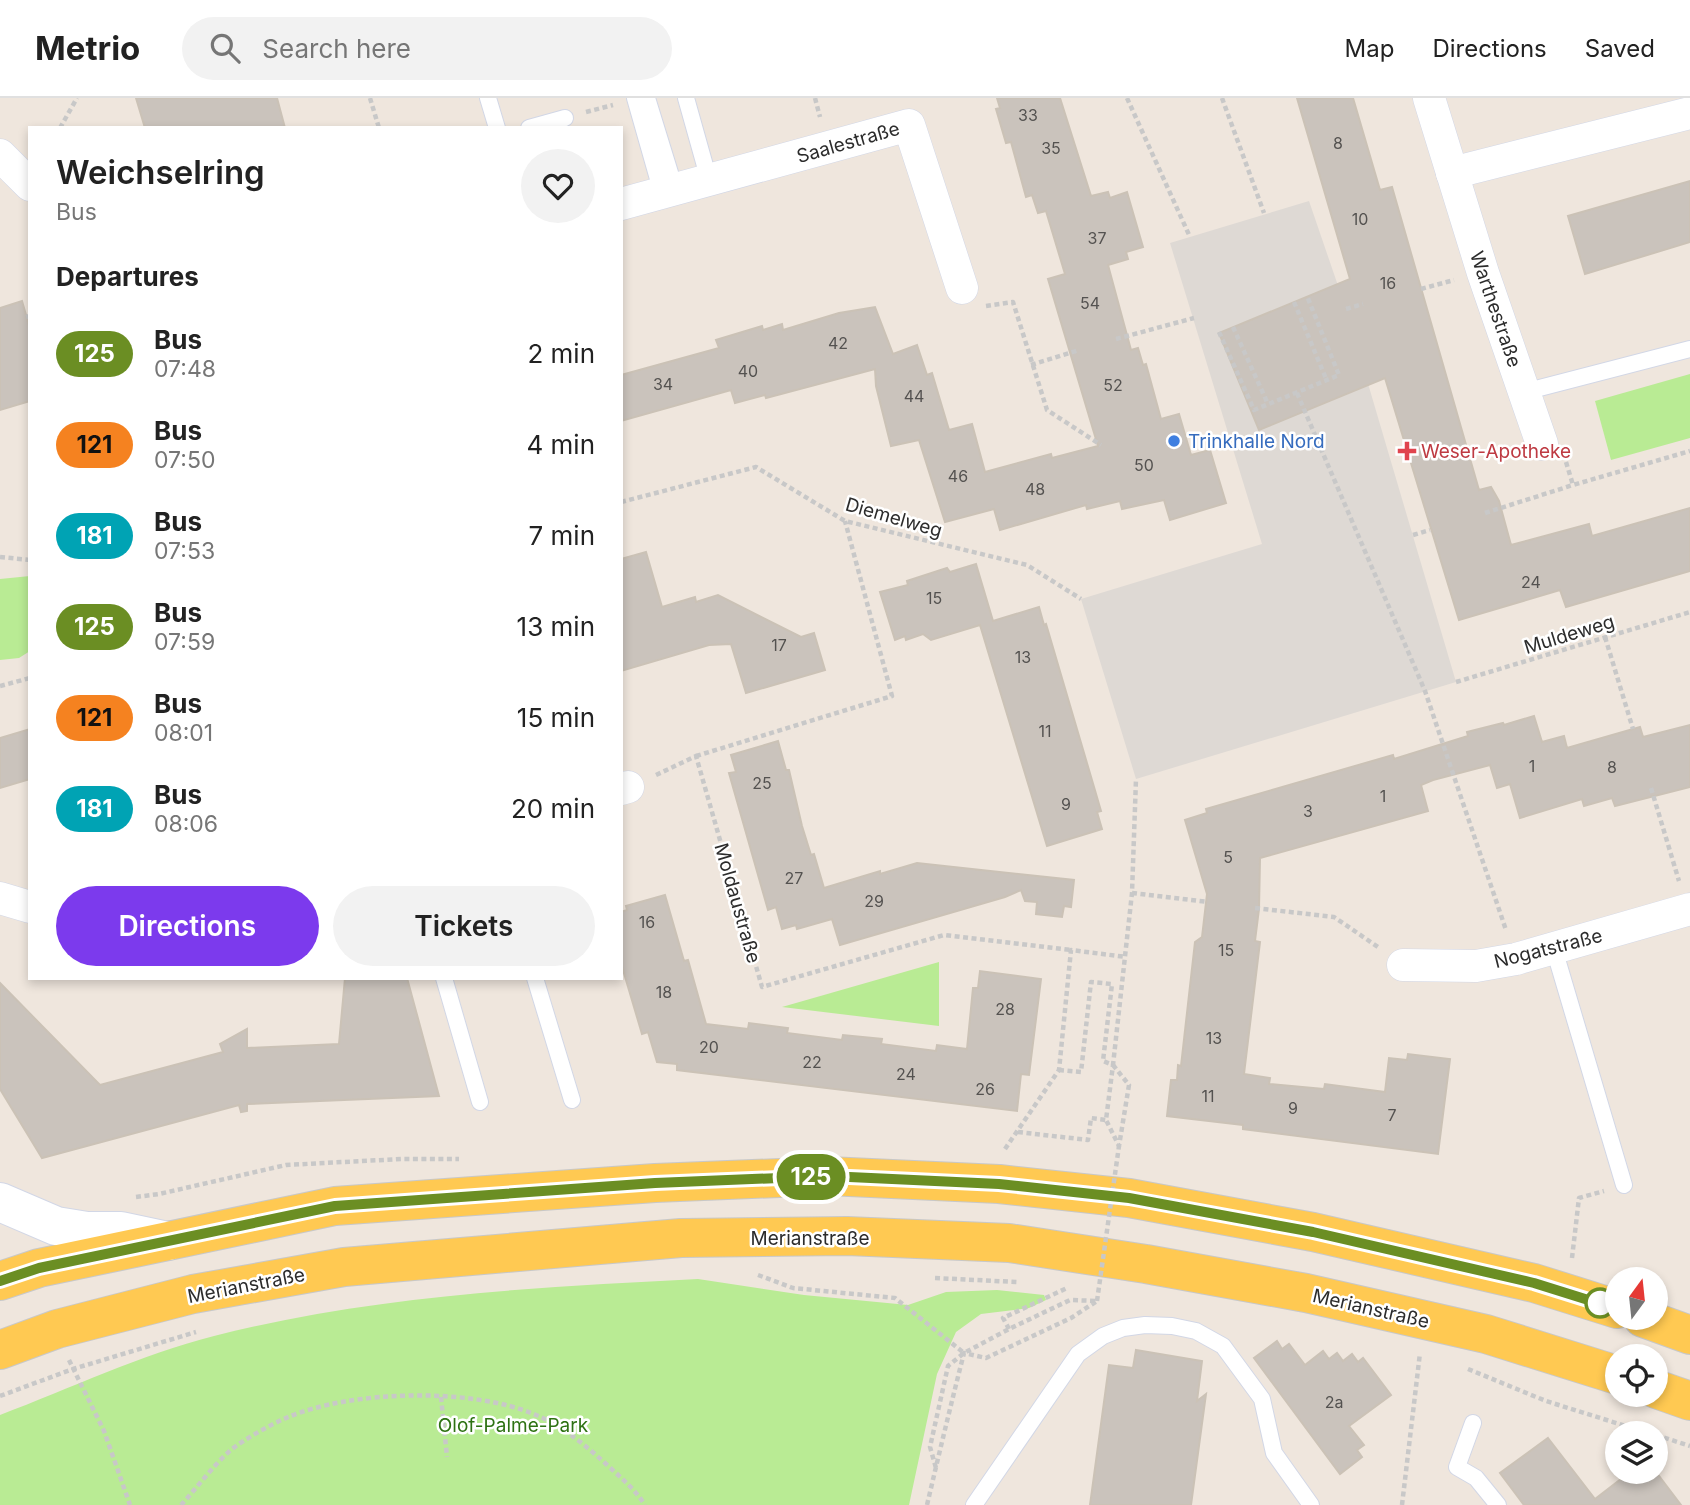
<!DOCTYPE html>
<html lang="en">
<head>
<meta charset="utf-8">
<style>
  :root { --surface:#fff; --page:#f2f2f2; --text:#222; --muted:#767676; --line:#e0e0e0; --accent:#7c3aed }
  body { margin:0; font-family:Inter,sans-serif; background:var(--page); color:var(--text); height:100vh; display:flex; flex-direction:column; font-size:26px; white-space:nowrap }
  * { box-sizing:border-box; margin:0 }
  p { font-size:23px; color:var(--muted) }
  .icon { flex:none; width:38px; height:38px; fill:none; stroke:currentColor; stroke-width:2; stroke-linecap:round; stroke-linejoin:round }
  .map { position:relative; flex:1; overflow:hidden }
  .panel { position:absolute; left:28px; top:28px; width:595px; height:854px; display:flex; flex-direction:column; background:var(--surface); border-radius:0px; box-shadow:0 4px 10px #0003 }
  .panel>* { flex:none }
  .badge { padding:0 14px; border-radius:23px; font-size:24px; line-height:46px }
  .needle { width:46px; rotate:15deg }
  .controls { position:absolute; left:1605px; top:1169px; display:grid; gap:14px }
  .controls a { display:grid; place-items:center; width:63px; height:63px; border-radius:50%; background:var(--surface); box-shadow:0 4px 10px #0003; font-size:35px }
  .map>.badge { position:absolute; translate:-50% -50%; box-shadow:0 0 0 4px #fff }
  h2 { padding:0 28px; font-size:26px; line-height:63px }
  .round { display:grid; place-items:center; flex:none; width:74px; height:74px; border-radius:37px; background:var(--page) }
  .summary { display:flex; align-items:center; justify-content:space-between; height:119px; padding:0 28px }
  h1 { font-size:33px; font-weight:600; line-height:52px }
  .primary-button { display:flex; gap:14px; margin-top:auto; padding:14px 28px }
  .primary-button a { flex:1; height:80px; border-radius:42px; background:var(--accent); color:#fff; font-size:28px; font-weight:600; line-height:80px; text-align:center }
  .primary-button a+a { background:var(--page); color:var(--text) }
  ul { padding:0; list-style:none }
  li { display:flex; align-items:center; gap:21px; height:91px; padding:0 28px }
  li div { flex:1 }
  li b { display:block; font-size:26px }
  li em { font-style:normal }
  li .badge { min-width:77px; font-weight:700; text-align:center }
  header { display:flex; align-items:center; gap:42px; box-sizing:border-box; height:98px; padding:0 35px; background:var(--surface); border-bottom:2px solid var(--line) }
  header strong { font-size:33px }
  nav { display:flex; gap:38px; margin-inline-start:auto; font-size:24px }
  .search { width:490px; height:63px; background:var(--page); display:flex; align-items:center; gap:18px; box-sizing:border-box; padding:0 24px; border-radius:38px; color:var(--muted); font-size:26px }
  .map>svg:first-child { display:block }
  .green { fill:#b9eb94 }
  .plaza { fill:#ded9d4 }
  .building { fill:#cac3bc; stroke:#cbc2b6; stroke-width:2 }
  .lines { fill:none; stroke-linecap:round; stroke-linejoin:round }
  .service-casing { stroke:#d2d7e6; stroke-width:18 }
  .minor-casing { stroke:#d2d7e6; stroke-width:33 }
  .tertiary-casing { stroke:#d2d7e6; stroke-width:40 }
  .primary-casing { stroke:#c8c8c8; stroke-width:40 }
  .path { stroke:#c8c8c8; stroke-width:4.5; stroke-dasharray:5 3.5; stroke-linecap:butt }
  .service { stroke:#fff; stroke-width:16 }
  .minor { stroke:#fff; stroke-width:32 }
  .tertiary { stroke:#fff; stroke-width:38 }
  .primary { stroke:#ffc952; stroke-width:38 }
  .path-bridge { stroke:#c8c8c8; stroke-width:4.5; stroke-dasharray:5 3.5; stroke-linecap:butt }
  .line-casing { stroke:#fff; stroke-width:16 }
  .line { stroke:#6b8e23; stroke-width:10 }
  .shop-dot { fill:#3f7fe0; stroke:#fff; stroke-width:2.5 }
  .health-dot { fill:#e0444e; stroke:#fff; stroke-width:2.5 }
  .stop-dot { fill:#fff; stroke:#6b8e23; stroke-width:3.5 }
  .labels { text-anchor:middle; stroke-width:5; stroke-linejoin:round; paint-order:stroke }
  .number-label { font-size:16px; fill:#545250 }
  .street-label { font-size:19px; fill:#2c2c2c; stroke:#fff }
  .shop-label { font-size:19px; fill:#366cbe; stroke:#fff; text-anchor:start }
  .health-label { font-size:19px; fill:#be3a42; stroke:#fff; text-anchor:start }
  .park-label { font-size:19px; fill:#2e7213; stroke:#fff }
</style>
</head>
<body>
<header>
<strong>Metrio</strong>
<div class="search"><svg class="icon" aria-label="search" viewBox="0 0 24 24"><circle cx="10" cy="10" r="6"/><path d="M15 15l6 6"/></svg>Search here</div>
<nav><a>Map</a><a>Directions</a><a>Saved</a></nav>
</header>
<div class="map">
<svg width="1690" height="1407" viewBox="0 0 1690 1407">
  <rect width="100%" height="100%" fill="#efe6dd"/>
  <g class="green">
    <path d="M1690,276V340L1611,362L1595,303Z"/>
    <path d="M30,478V553L19,560L0,562V481Z"/>
    <path d="M939,864V928L782,909Z"/>
    <path d="M698,1181L804,1197L908,1207L946,1194L997,1192L1044,1197L1046,1202L1029,1210L981,1216L956,1234L937,1276L909,1407H0V1317C71,1290 140,1257 214,1238C370,1198 537,1189 698,1181Z"/>
  </g>
  <path class="plaza" d="M1309,103L1346,211L1456,584L1136,681L1081,501L1262,446L1170,145Z"/>
  <g class="building">
    <path d="M136,0H277L285,30H145Z"/>
    <path d="M997,0H1060L1091,98L1108,94L1110,100L1127,94L1143,149L1126,154L1128,161L1108,167L1131,252L1138,250L1143,267L1146,266L1161,321L1179,316L1191,357L1210,352L1226,405L1170,422L1164,402L1122,411L1120,403L1087,411L1086,407L1000,432L994,411L945,424L919,342L891,348L876,288L875,271L766,300L765,297L735,305L731,292L621,323V277L719,250L716,242L762,228L763,232L782,226L783,232L839,215L875,209L893,256L917,247L927,277L932,275L949,332L972,326L985,374L1051,356L1052,360L1098,348L1048,181L1065,176L1046,113L1038,115L1032,97L1026,99L1011,44L1006,45L996,11L1000,10Z"/>
    <path d="M1297,0H1353L1380,92L1392,89L1479,392L1491,389L1499,403L1511,447L1589,426L1592,438L1690,410V473L1566,509L1560,492L1459,522L1385,280L1259,332L1219,235L1350,181Z"/>
    <path d="M1690,83V144L1585,176L1568,118Z"/>
    <path d="M22,203L30,231V303L0,312V210Z"/>
    <path d="M646,454L662,509L695,499L696,504L718,497L801,539L814,535L825,572L746,595L731,546L709,547L621,573V461Z"/>
    <path d="M976,466L993,523L1039,509L1044,527L1046,526L1094,689L1101,713L1097,714L1102,731L1047,748L980,527L931,542L923,536L906,542L905,538L895,542L880,494L908,487L907,483L947,470L950,474Z"/>
    <path d="M1534,618L1542,644L1564,638L1567,650L1640,629L1643,639L1690,627V689L1615,708L1612,700L1584,708L1582,701L1520,720L1510,686L1497,690L1490,667L1433,682L1421,687L1428,713L1260,760L1259,811L1255,843L1260,844L1244,976L1270,980L1269,986L1324,991L1325,986L1385,994L1389,960L1407,962L1408,956L1450,961L1438,1056L1243,1031V1027L1167,1018L1171,982H1177L1178,967L1181,968L1195,844L1202,839L1207,796L1185,722L1207,715L1206,711L1393,657L1394,661L1468,638L1467,634L1503,625L1504,627Z"/>
    <path d="M30,631V681L0,690V640Z"/>
    <path d="M778,643L786,672H789L802,728L811,757L814,756L824,790L880,773V776L917,765L1074,782L1071,809L1064,808L1062,819L1036,816L1037,804L1025,803L1021,792L1005,799L840,847L832,821L797,831L796,827L782,831L776,809L768,812L729,675L736,674L731,657Z"/>
    <path d="M665,797L684,863L688,862L706,926L748,931L749,925L788,930L787,935L842,942L843,937L882,941L881,946L936,953L937,947L967,951L973,890H978L980,873L1041,881L1029,977L1021,976L1017,1013L677,972V966L657,964L648,934L642,936L621,865V814L627,812L626,808Z"/>
    <path d="M345,880H407L439,998L247,1006V1013L241,1014L239,1007L42,1060L0,991V885L100,987L223,954L220,946L247,931V950L339,946Z"/>
    <path d="M1277,1243L1282,1251L1289,1246L1305,1267L1323,1253L1329,1261L1337,1255L1343,1263L1352,1256L1358,1264L1363,1260L1391,1297L1349,1328L1364,1347L1357,1352L1362,1359L1340,1376L1254,1260Z"/>
    <path d="M1136,1252L1202,1263L1197,1303L1206,1296L1191,1407H1090L1109,1267L1133,1270Z"/>
    <path d="M1548,1340L1595,1401L1630,1374H1656L1681,1407H1524L1500,1375Z"/>
  </g>
  <g class="lines">
    <g class="service-casing">
      <g id="service">
        <path d="M488,0L497,30"/>
        <path d="M635,0L662,95"/>
        <path d="M647,0L675,91"/>
        <path d="M686,0L709,82"/>
        <path d="M529,30L565,20"/>
        <path d="M1524,294L1690,251"/>
        <path d="M1554,851L1624,1087"/>
        <path d="M444,880L480,1004"/>
        <path d="M535,880L572,1002"/>
        <path d="M1473,1325L1457,1369L1476,1380L1498,1407"/>
        <path d="M974,1407L1078,1256L1103,1238L1123,1230L1145,1227L1172,1228L1196,1233L1223,1248L1262,1301L1274,1355L1311,1407"/>
      </g>
    </g>
    <g class="minor-casing">
      <g id="minor">
        <path d="M1429,0L1483,175L1542,346"/>
        <path d="M0,57L30,87"/>
        <path d="M1452,75L1690,15"/>
        <path d="M621,106L909,27L962,190"/>
        <path d="M621,691L628,689"/>
        <path d="M0,800L30,809"/>
        <path d="M1403,867L1476,868L1516,861L1690,811"/>
      </g>
    </g>
    <g class="tertiary-casing">
      <path id="tertiary" d="M0,1104L56,1128L87,1133H121L168,1143"/>
    </g>
    <g class="primary-casing">
      <g id="primary">
        <path d="M0,1183L39,1170L335,1108L655,1085L828,1078L999,1086L1129,1100L1313,1134L1534,1185L1617,1211"/>
        <path d="M1643,1220L1690,1237"/>
        <path d="M0,1252L57,1231L193,1196L344,1169L681,1140L847,1138L1009,1145L1146,1166L1306,1195L1486,1236L1617,1277"/>
        <path d="M1656,1291L1690,1303"/>
      </g>
    </g>
    <g class="path">
      <path d="M370,0L379,30"/>
      <path d="M815,0L820,19"/>
      <path d="M1127,0L1190,139"/>
      <path d="M1222,0L1264,115"/>
      <path d="M586,14L613,7"/>
      <path d="M60,30L77,0"/>
      <path d="M1421,191L1454,182"/>
      <path d="M1294,204L1327,283"/>
      <path d="M986,208L1013,204L1047,312L1101,347"/>
      <path d="M1346,211L1363,206"/>
      <path d="M26,219L30,218"/>
      <path d="M1233,229L1268,306"/>
      <path d="M1219,234L1254,312L1339,277L1307,198"/>
      <path d="M1116,241L1194,220"/>
      <path d="M1031,267L1079,252"/>
      <path d="M1297,295L1425,593L1506,832"/>
      <path d="M1566,364L1573,387L1690,353"/>
      <path d="M621,404L756,369L845,423L1027,467L1081,501"/>
      <path d="M1485,415L1573,387"/>
      <path d="M1413,437L1430,432"/>
      <path d="M0,459L30,462"/>
      <path d="M1605,539L1633,631"/>
      <path d="M1456,584L1690,514"/>
      <path d="M0,588L30,580"/>
      <path d="M696,658L892,598L845,423"/>
      <path d="M656,677L696,658L762,889L944,837L1071,852"/>
      <path d="M1651,690L1679,783"/>
      <path d="M1132,795L1208,804"/>
      <path d="M1255,810L1334,819L1378,849"/>
      <path d="M1113,967L1129,987L1119,1048L1106,1022Z"/>
      <path d="M1059,972L1081,974L1091,884L1112,886L1103,963L1113,967L1132,795L1136,681"/>
      <path d="M1018,1034L1088,1042L1091,1020L1106,1022"/>
      <path d="M1005,1051L1059,972L1071,852L1126,859"/>
      <path d="M136,1099L159,1096L286,1067L401,1061H459"/>
      <path d="M1572,1160L1579,1100L1604,1093"/>
      <path d="M758,1177L793,1190L895,1200L964,1255"/>
      <path d="M935,1180L1017,1184"/>
      <path d="M1009,1231L1003,1220L1067,1190"/>
      <path d="M69,1262L104,1333L130,1407"/>
      <path d="M1468,1271L1546,1303L1648,1335"/>
      <path d="M0,1298L73,1271L196,1234"/>
      <path d="M441,1299L447,1359"/>
      <path d="M1656,1337L1690,1348"/>
      <path d="M181,1407C197,1390 221,1357 239,1346C254,1336 270,1327 286,1320C350,1292 472,1289 536,1317C561,1327 585,1347 605,1365C620,1379 634,1390 645,1407"/>
      <path d="M927,1407C939,1356 951,1306 964,1255L986,1260L1071,1220L1097,1203L1070,1202L1009,1231L964,1255L948,1268L930,1349L936,1370"/>
      <path d="M1402,1407L1420,1255"/>
    </g>
    <use href="#service" class="service"/>
    <use href="#minor" class="minor"/>
    <use href="#tertiary" class="tertiary"/>
    <use href="#primary" class="primary"/>
    <path class="path-bridge" d="M1097,1203L1119,1048"/>
  </g>
  <g class="lines">
    <g class="line-casing">
      <path id="line" d="M0,1183L39,1170L335,1108L655,1085L828,1078L999,1086L1129,1100L1313,1134L1534,1185L1617,1211"/>
    </g>
    <use href="#line" class="line"/>
  </g>
  <circle class="shop-dot" cx="1174" cy="343" r="7"/>
  <path class="health-dot" d="M1403.5 342.5h7v7h7v7h-7v7h-7v-7h-7v-7h7z"/>
  <circle class="stop-dot" cx="1600" cy="1205" r="14"/>
  <g class="labels">
    <g class="number-label">
      <text x="1028" y="23">33</text>
      <text x="1338" y="51">8</text>
      <text x="1051" y="56">35</text>
      <text x="1360" y="127">10</text>
      <text x="1097" y="146">37</text>
      <text x="1388" y="191">16</text>
      <text x="1090" y="211">54</text>
      <text x="838" y="251">42</text>
      <text x="748" y="279">40</text>
      <text x="663" y="292">34</text>
      <text x="1113" y="293">52</text>
      <text x="914" y="304">44</text>
      <text x="1144" y="373">50</text>
      <text x="958" y="384">46</text>
      <text x="1035" y="397">48</text>
      <text x="1531" y="490">24</text>
      <text x="934" y="506">15</text>
      <text x="779" y="553">17</text>
      <text x="1023" y="565">13</text>
      <text x="1045" y="639">11</text>
      <text x="1532" y="674">1</text>
      <text x="1612" y="675">8</text>
      <text x="762" y="691">25</text>
      <text x="1383" y="704">1</text>
      <text x="1066" y="712">9</text>
      <text x="1308" y="719">3</text>
      <text x="1228" y="765">5</text>
      <text x="794" y="786">27</text>
      <text x="874" y="809">29</text>
      <text x="647" y="830">16</text>
      <text x="1226" y="858">15</text>
      <text x="664" y="900">18</text>
      <text x="1005" y="917">28</text>
      <text x="1214" y="946">13</text>
      <text x="709" y="955">20</text>
      <text x="812" y="970">22</text>
      <text x="906" y="982">24</text>
      <text x="985" y="997">26</text>
      <text x="1208" y="1004">11</text>
      <text x="1293" y="1016">9</text>
      <text x="1392" y="1023">7</text>
      <text x="1334" y="1310">2a</text>
    </g>
    <g class="street-label">
      <text transform="translate(848 44) rotate(-16)" y="7">Saalestraße</text>
      <text transform="translate(1496 211) rotate(71)" y="7">Warthestraße</text>
      <text transform="translate(894 419) rotate(16)" y="7">Diemelweg</text>
      <text transform="translate(1569 536) rotate(-17)" y="7">Muldeweg</text>
      <text transform="translate(738 805) rotate(74)" y="7">Moldaustraße</text>
      <text transform="translate(1548 850) rotate(-14)" y="7">Nogatstraße</text>
      <text x="810" y="1147">Merianstraße</text>
      <text transform="translate(246 1187) rotate(-11)" y="7">Merianstraße</text>
      <text transform="translate(1371 1210) rotate(13)" y="7">Merianstraße</text>
    </g>
    <g class="shop-label">
      <text x="1188" y="350">Trinkhalle Nord</text>
    </g>
    <g class="health-label">
      <text x="1421" y="360">Weser-Apotheke</text>
    </g>
    <g class="park-label">
      <text x="513" y="1334">Olof-Palme-Park</text>
    </g>
  </g>
</svg>
<div class="controls">
<a><svg class="needle" viewBox="-14 -14 28 28"><path d="M0-13l5 13h-10z" fill="#e53935"/><path d="M0 13l5-13h-10z" fill="#767676"/></svg></a>
<a><svg class="icon" aria-label="locate" viewBox="0 0 24 24"><circle cx="12" cy="12" r="6"/><path d="M12 2v4M12 18v4M2 12h4M18 12h4"/></svg></a>
<a><svg class="icon" aria-label="layers" viewBox="0 0 24 24"><path d="M12 4l9 5-9 5-9-5zM3 14l9 5 9-5"/></svg></a>
</div>
<b class="badge" style="left:811px;top:1079px;background:#6b8e23;color:#fff">125</b>
<section class="panel">
<div class="summary"><div><h1>Weichselring</h1><p>Bus</p></div><a class="round"><svg class="icon" aria-label="heart" viewBox="0 0 24 24"><path d="M12 20l-8-8c-3-5 5-10 8-4 3-6 11-1 8 4z"/></svg></a></div>
<h2>Departures</h2>
<ul>
<li><span class="badge" style="background:#6b8e23;color:#fff">125</span><div><b>Bus</b><p>07:48</p></div><em>2 min</em></li>
<li><span class="badge" style="background:#f58220;color:#111">121</span><div><b>Bus</b><p>07:50</p></div><em>4 min</em></li>
<li><span class="badge" style="background:#00a3b4;color:#fff">181</span><div><b>Bus</b><p>07:53</p></div><em>7 min</em></li>
<li><span class="badge" style="background:#6b8e23;color:#fff">125</span><div><b>Bus</b><p>07:59</p></div><em>13 min</em></li>
<li><span class="badge" style="background:#f58220;color:#111">121</span><div><b>Bus</b><p>08:01</p></div><em>15 min</em></li>
<li><span class="badge" style="background:#00a3b4;color:#fff">181</span><div><b>Bus</b><p>08:06</p></div><em>20 min</em></li>
</ul>
<div class="primary-button"><a>Directions</a><a>Tickets</a></div>
</section>
</div>
</body>
</html>
